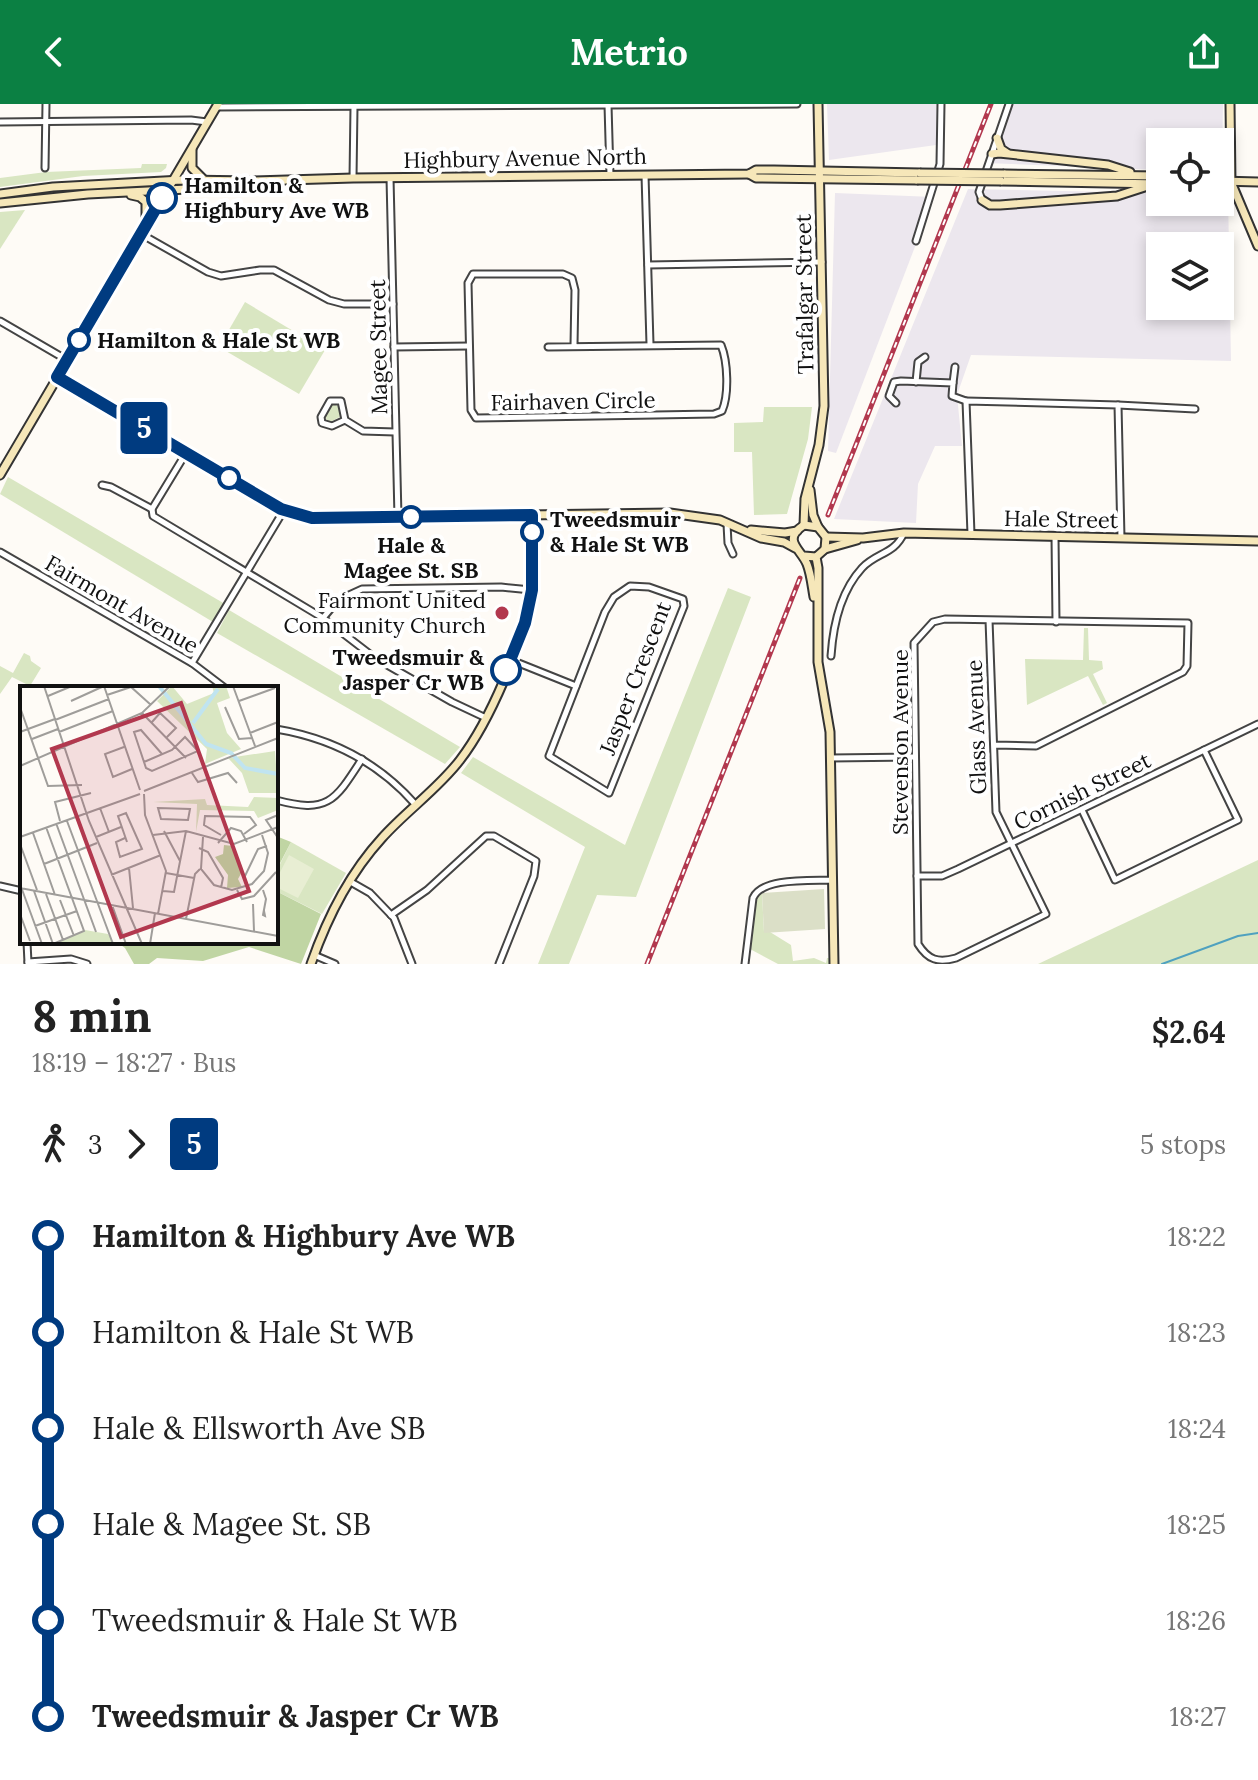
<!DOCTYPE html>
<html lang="en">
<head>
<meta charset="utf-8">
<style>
  :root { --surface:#fff; --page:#f6f6f6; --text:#222; --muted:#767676; --accent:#0b8043 }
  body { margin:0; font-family:Lora,serif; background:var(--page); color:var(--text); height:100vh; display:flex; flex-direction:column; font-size:30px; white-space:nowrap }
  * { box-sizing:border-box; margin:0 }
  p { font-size:26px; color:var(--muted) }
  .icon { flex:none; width:44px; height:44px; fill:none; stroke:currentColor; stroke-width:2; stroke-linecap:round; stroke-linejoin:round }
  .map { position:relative; height:860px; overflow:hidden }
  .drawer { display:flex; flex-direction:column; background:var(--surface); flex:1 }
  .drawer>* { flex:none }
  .badge { padding:0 16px; border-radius:6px; font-size:28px; line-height:52px }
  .tools { position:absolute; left:1146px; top:24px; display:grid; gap:16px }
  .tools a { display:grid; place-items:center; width:88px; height:88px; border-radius:0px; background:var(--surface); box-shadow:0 4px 12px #0003; font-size:40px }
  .map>.badge { position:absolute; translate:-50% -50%; box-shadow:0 0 0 4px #fff }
  .legs { display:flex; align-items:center; gap:12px; height:88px; padding:0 32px; font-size:26px }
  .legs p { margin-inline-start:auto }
  .head { display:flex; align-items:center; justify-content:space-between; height:136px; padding:0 32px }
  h1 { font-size:44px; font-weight:700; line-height:60px }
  ul { padding:0 32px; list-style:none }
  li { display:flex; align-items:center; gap:28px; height:96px; font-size:30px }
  li i { display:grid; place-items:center; width:12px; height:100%; margin:0 10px; background:currentColor }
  li i::after { content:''; width:20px; height:20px; margin:-10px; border:6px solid; border-radius:50%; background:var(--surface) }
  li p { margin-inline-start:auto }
  li:first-child i { background:linear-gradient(#0000 50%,currentColor 0) }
  li:last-child i { background:linear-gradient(currentColor 50%,#0000 0) }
  header { display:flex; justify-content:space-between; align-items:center; height:104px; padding:0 32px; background:var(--accent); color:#fff; font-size:36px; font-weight:700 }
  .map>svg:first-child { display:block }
  .industrial { fill:#ece7ee; fill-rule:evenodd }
  .green { fill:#d9e6c2 }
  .forest { fill:#c0d5a3 }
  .cemetery { fill:#dbdfc7 }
  .pitch { fill:#e8eed3 }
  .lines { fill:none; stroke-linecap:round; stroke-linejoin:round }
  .stream { stroke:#4fa1bf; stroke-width:2 }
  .street-casing { stroke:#444; stroke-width:9 }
  .secondary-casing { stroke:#333; stroke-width:11 }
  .street { stroke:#fff; stroke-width:5 }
  .secondary { stroke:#f6e7b9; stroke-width:7 }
  .rail-casing { stroke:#b2384e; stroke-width:5 }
  .rail { stroke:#fff; stroke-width:2; stroke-dasharray:6; stroke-linecap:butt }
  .secondary-bridge-casing { stroke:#333; stroke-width:11; stroke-linecap:butt }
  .secondary-bridge { stroke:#f6e7b9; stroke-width:7 }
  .line-1-casing { stroke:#fff; stroke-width:18 }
  .line-1 { stroke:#003b80; stroke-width:12 }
  .stop-1-dot { fill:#fff; stroke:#003b80; stroke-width:4 }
  .poi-dot { fill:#b2384e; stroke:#fff; stroke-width:3 }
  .labels { text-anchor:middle; stroke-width:8; stroke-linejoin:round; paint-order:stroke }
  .street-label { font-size:22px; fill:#111; stroke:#fff }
  .stop-label { font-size:22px; font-weight:bold; fill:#111; stroke:#fff; text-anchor:start }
  .poi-label { font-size:22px; fill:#111; stroke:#fff; text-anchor:end }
  .inset-river { fill:none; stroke:#c0e4f0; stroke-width:4 }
  .inset-road { fill:none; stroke:#9f9d9a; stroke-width:2 }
  .view { fill:#b2384e; fill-opacity:0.15; stroke:#b2384e; stroke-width:4 }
  .inset-edge { fill:none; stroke:#111; stroke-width:4 }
</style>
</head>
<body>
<header><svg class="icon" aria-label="back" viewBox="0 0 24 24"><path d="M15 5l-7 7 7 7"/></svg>Metrio<svg class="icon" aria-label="share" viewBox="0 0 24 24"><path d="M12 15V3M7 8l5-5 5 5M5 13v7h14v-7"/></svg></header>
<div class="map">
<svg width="1258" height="860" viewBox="0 0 1258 860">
  <rect width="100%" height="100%" fill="#fefbf6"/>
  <g class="industrial">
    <path d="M827,0H937L936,41L829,56Z"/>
    <path d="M1007,0H1223L1222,67L1220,68V38H1160V66L985,59Z"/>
    <path d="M968,85L1160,89V98H1220V90H1228L1231,257L971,251L957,291L962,342H935L918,380L916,419L834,415ZM1160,142H1220V202H1160Z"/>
    <path d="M835,89L934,93L836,349L828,347Z"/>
  </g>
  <g class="green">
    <path d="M142,60H167L166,64L161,68L83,72L0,83V74L46,68L141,64Z"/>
    <path d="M25,106L0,145V108Z"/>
    <path d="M245,198L325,246L299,290L219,243Z"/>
    <path d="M332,300L341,303L342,312L328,319L325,312Z"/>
    <path d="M764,303H812L808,335L787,410L754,411L752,348H734V319L763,318Z"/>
    <path d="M8,373L225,500L213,518L0,390Z"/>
    <path d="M728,484L751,493L636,793L597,791L569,860H538L585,743L461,669L473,653L625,741Z"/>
    <path d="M229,506L460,643L445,660L217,529Z"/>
    <path d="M1084,524H1088L1089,556L1102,557L1103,565L1093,570L1107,599L1103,601L1088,572L1027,601L1025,555L1083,556Z"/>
    <path d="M24,549L30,552L31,557L41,564L30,582L12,573L0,590V562L13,569Z"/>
    <path d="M291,738L346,769L322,810L276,787V768Z"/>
    <path d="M1258,756V860H1038Z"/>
    <path d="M762,789L764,828H770L791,841L793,857L814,854L826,859L827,854H830V860H778L750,845L756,795Z"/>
  </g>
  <g class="forest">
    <path d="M276,732L291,738L276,767Z"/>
    <path d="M276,787L321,810L301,860L249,843L203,857L157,854L149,860H134L125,844L117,838H276Z"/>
  </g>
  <path class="cemetery" d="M824,785L825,825L764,829L762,789Z"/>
  <path class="pitch" d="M289,751L314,765L298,794L276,783V776Z"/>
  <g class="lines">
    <path class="stream" d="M1162,860L1238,832L1258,829"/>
    <g class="street-casing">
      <g id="street">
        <path d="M608,1L610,71"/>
        <path d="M217,3L797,0"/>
        <path d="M0,18L191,16L207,18"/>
        <path d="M45,64L46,0"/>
        <path d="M645,71L650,240"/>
        <path d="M353,74L354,3"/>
        <path d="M390,74L398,413"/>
        <path d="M982,96L979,88L1009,0"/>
        <path d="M141,130L208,168L221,172L260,166H274L329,196L344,200H393"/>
        <path d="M916,137L940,60L941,0"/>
        <path d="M648,161L822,158"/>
        <path d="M0,217L67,256"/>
        <path d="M394,243L469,242"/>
        <path d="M548,243L721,241C728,258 729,291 722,307L714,310L476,314L471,306L468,179L473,170H563L572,174L575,186L574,241"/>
        <path d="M916,278L918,258L925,253"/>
        <path d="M953,279L955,263"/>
        <path d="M896,299L889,292L894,278L901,277L953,279L952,292L966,297"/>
        <path d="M1118,301L1195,305"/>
        <path d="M345,316L332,322L322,319L321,313L330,297H341L345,316L363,327L395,328"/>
        <path d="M186,349L152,405L153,412L323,514L375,554L452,598L486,614"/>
        <path d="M102,381L111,383L152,405"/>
        <path d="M727,420L728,439L733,450"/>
        <path d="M971,430L966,297L1118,301L1121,434"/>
        <path d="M1055,432L1056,518"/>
        <path d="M0,448L192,559L225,584"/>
        <path d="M630,482L649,483L683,495L684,502L609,689L549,652L605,508L614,493Z"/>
        <path d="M323,514L338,496L362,485L501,483L531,486"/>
        <path d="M989,516L996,708L1046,810L956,854C938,859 928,856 918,840L914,539L933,518L945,515L1188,519L1187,562L1183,568L1036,642L994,641"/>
        <path d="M831,552C833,522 840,488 862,464C877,448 894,451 904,429"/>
        <path d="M511,556L576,582"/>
        <path d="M192,559L284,406"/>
        <path d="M276,625C331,634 378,658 415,700"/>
        <path d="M830,654L914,653"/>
        <path d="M276,696C328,710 335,697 362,655"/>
        <path d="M1082,706L1115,776L1238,716L1204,646"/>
        <path d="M917,772H942L958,765L1258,620"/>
        <path d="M349,777L370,789L394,814L412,860"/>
        <path d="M0,782L22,787"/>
        <path d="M391,811L427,786L486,732H494L536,757L534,772L499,860"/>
        <path d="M27,838L28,859"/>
        <path d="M314,851L335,860"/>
        <path d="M28,858L71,855L87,860"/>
        <path d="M745,860L753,794C762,773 811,777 833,776"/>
      </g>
    </g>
    <g class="secondary-casing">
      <g id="secondary">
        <path d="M1230,0L1231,78L1258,142"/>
        <path d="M997,34L1001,45L1007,49"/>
        <path d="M192,46V64L203,75"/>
        <path d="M992,50L999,49L1108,61L1130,68"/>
        <path d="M749,70L756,74L917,76"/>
        <path d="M1004,70L1160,72"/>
        <path d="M1001,77L1160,80"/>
        <path d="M1220,77L1258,78"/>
        <path d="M0,90L53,83L182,76L254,77L353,74L749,70L756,66H774L920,69"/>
        <path d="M131,91L140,93L146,98V119"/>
        <path d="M982,96L990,101H1000L1117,92L1154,80"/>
        <path d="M0,99L88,90L227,83L248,81L254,77"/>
        <path d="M57,273L281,405L312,414L670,409L720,416L761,434L784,438L795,444"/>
        <path d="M0,371L218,0"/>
        <path d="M810,386L813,411L818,423"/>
        <path d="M804,421L805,395L819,341L824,302L818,0"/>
        <path d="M751,426L785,429L797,427"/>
        <path d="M826,433L863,434L904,429L1258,437"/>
        <path d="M825,445L857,436"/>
        <path d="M804,452L816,453L825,445L826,433L818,423L804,421C781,436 801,445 807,460C811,470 812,482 814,493"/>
        <path d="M816,453L818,464V558L830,628L834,860"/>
        <path d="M311,860C327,814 349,770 382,734C406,707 438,685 460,656C490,617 523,539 531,490C535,465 532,436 532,411"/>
      </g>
    </g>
    <use href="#street" class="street"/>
    <use href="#secondary" class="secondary"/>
    <g class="rail-casing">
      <g id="rail">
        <path d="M828,411L991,0"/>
        <path d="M647,860L800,474"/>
      </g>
    </g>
    <use href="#rail" class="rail"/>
    <g class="secondary-bridge-casing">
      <g id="secondary-bridge">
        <path d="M920,69L1004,70"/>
        <path d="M917,76L1001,77"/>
      </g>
    </g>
    <use href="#secondary-bridge" class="secondary-bridge"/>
  </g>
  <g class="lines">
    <g class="line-1-casing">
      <path id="line-1" d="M162,94L57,273L281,405L312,414L532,411V486L525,519L506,566"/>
    </g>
    <use href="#line-1" class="line-1"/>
  </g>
  <g class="stop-1-dot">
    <circle cx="162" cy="94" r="14"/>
    <circle cx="79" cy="236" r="10"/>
    <circle cx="229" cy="374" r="10"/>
    <circle cx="411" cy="413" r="10"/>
    <circle cx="532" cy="428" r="10"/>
    <circle cx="506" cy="566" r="14"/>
  </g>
  <circle class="poi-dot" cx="502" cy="509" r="8"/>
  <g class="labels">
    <g class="street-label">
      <text transform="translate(525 54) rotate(-1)" y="8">Highbury Avenue North</text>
      <text transform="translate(804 190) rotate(-91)" y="8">Trafalgar Street</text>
      <text transform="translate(378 243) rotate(-91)" y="8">Magee Street</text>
      <text transform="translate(573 297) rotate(-1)" y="8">Fairhaven Circle</text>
      <text transform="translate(1061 415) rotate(1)" y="8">Hale Street</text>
      <text transform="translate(122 500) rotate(30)" y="8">Fairmont Avenue</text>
      <text transform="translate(635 574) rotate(-69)" y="8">Jasper Crescent</text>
      <text transform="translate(976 623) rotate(-92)" y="8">Glass Avenue</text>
      <text transform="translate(900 638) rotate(-90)" y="8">Stevenson Avenue</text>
      <text transform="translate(1082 687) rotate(-26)" y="8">Cornish Street</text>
    </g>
    <g class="stop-label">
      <text x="184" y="89">Hamilton &amp;<tspan x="184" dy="25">Highbury Ave WB</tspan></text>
      <text x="97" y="244">Hamilton &amp; Hale St WB</text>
      <text x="550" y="423">Tweedsmuir<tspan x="550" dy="25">&amp; Hale St WB</tspan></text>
      <text x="411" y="449" text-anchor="middle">Hale &amp;<tspan x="411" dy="25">Magee St. SB</tspan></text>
      <text x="484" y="561" text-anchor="end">Tweedsmuir &amp;<tspan x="484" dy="25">Jasper Cr WB</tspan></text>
    </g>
    <g class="poi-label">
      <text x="486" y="504">Fairmont United<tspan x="486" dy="25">Community Church</tspan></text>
    </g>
  </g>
  <g transform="translate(20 582)">
    <rect width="258" height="258" fill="#fefbf6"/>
    <path d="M152,0L167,18L194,7L192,0H206L210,12L197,17L207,47L221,63L185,78L187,63L137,15ZM255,65L258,107H229L222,87L208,72ZM234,111L258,112V124L238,132L234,125L180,124L176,146L177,118L133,116L185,113L187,119L228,121ZM65,244L88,248L95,258H35Z" fill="#d9e6c2"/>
    <path d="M204,159L213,160L223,184L218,193L222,201L207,202L208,189L195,171L203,168Z" fill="#c0d5a3"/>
    <path class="inset-river" d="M139,0L186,58L211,67L225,82L258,88M173,37L198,3"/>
    <path class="inset-road" d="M24,0L69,135L122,258M84,0L120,104M213,0L235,60M87,9L111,1L131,19M28,10L52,0M51,15L84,0M219,15L255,2M205,21L219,53L232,52M1,24L28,100L62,99M122,27L166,72M35,34L89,13M132,36L140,27L156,42L147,51M0,46L35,33M39,46L93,25M230,47L258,36M12,53L38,43M104,61L85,68L93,91L112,83M124,76L152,64L165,51L178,65L132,85L126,82L114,46L121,44L142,68M0,80L122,27L150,0M172,87L178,96L208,87L217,97M124,105L258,52M124,108L125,129L146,185L138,228M80,122L89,146M138,122L170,123L168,134L141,133ZM258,129L246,134L258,152M57,131L89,217M40,135L35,116L71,107M47,135L93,258M36,137L76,246M26,141L64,245L33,258M144,145L160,175M13,147L35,209M133,149L166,145L214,158L258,141M201,149L184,139L185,130L230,131L236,139L224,148M0,151L120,108M76,151L101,141M183,151L181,183L194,199L212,204L232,198L244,185L248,167L242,149M105,152L96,156L100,171L122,163L106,127L98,130L107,156M198,157L211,142L221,145L227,156M0,158L17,204M179,162L188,166L203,192L201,202M24,178L77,157M109,182L113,222M146,187L174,192M91,189L141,169M0,198L22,258M227,201L224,192L238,163L247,160M0,202L258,250M217,204L222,213L234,210L256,186M243,204L246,213L243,229L245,230L244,225M14,205L33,258M143,205L154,206L166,145M26,208L43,254M40,214L54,250M233,218L234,245M92,219L106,258M0,228L10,255M166,233L175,188L180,183M15,240L57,225M130,258L135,227"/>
    <path class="view" d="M161,17L229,205L101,251L32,63Z"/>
    <rect width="258" height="258" class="inset-edge"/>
  </g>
</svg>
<div class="tools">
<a><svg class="icon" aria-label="locate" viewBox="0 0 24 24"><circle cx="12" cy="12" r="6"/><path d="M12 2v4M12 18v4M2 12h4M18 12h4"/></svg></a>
<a><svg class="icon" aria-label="layers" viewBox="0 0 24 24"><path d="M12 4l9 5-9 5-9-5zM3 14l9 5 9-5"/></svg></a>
</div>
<b class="badge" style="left:144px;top:324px;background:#003b80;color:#fff">5</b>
</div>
<section class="drawer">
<div class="head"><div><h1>8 min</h1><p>18:19 – 18:27 · Bus</p></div><b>$2.64</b></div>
<div class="legs"><svg class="icon" aria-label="walk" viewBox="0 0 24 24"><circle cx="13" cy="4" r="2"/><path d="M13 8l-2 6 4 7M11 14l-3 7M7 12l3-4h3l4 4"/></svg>3<svg class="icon" aria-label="forward" viewBox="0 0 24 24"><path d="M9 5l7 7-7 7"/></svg><b class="badge" style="background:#003b80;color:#fff">5</b><p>5 stops</p></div>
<ul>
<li><i style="color:#003b80"></i><b>Hamilton &amp; Highbury Ave WB</b><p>18:22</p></li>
<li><i style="color:#003b80"></i><span>Hamilton &amp; Hale St WB</span><p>18:23</p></li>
<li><i style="color:#003b80"></i><span>Hale &amp; Ellsworth Ave SB</span><p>18:24</p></li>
<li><i style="color:#003b80"></i><span>Hale &amp; Magee St. SB</span><p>18:25</p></li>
<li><i style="color:#003b80"></i><span>Tweedsmuir &amp; Hale St WB</span><p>18:26</p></li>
<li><i style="color:#003b80"></i><b>Tweedsmuir &amp; Jasper Cr WB</b><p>18:27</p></li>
</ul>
</section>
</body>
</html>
